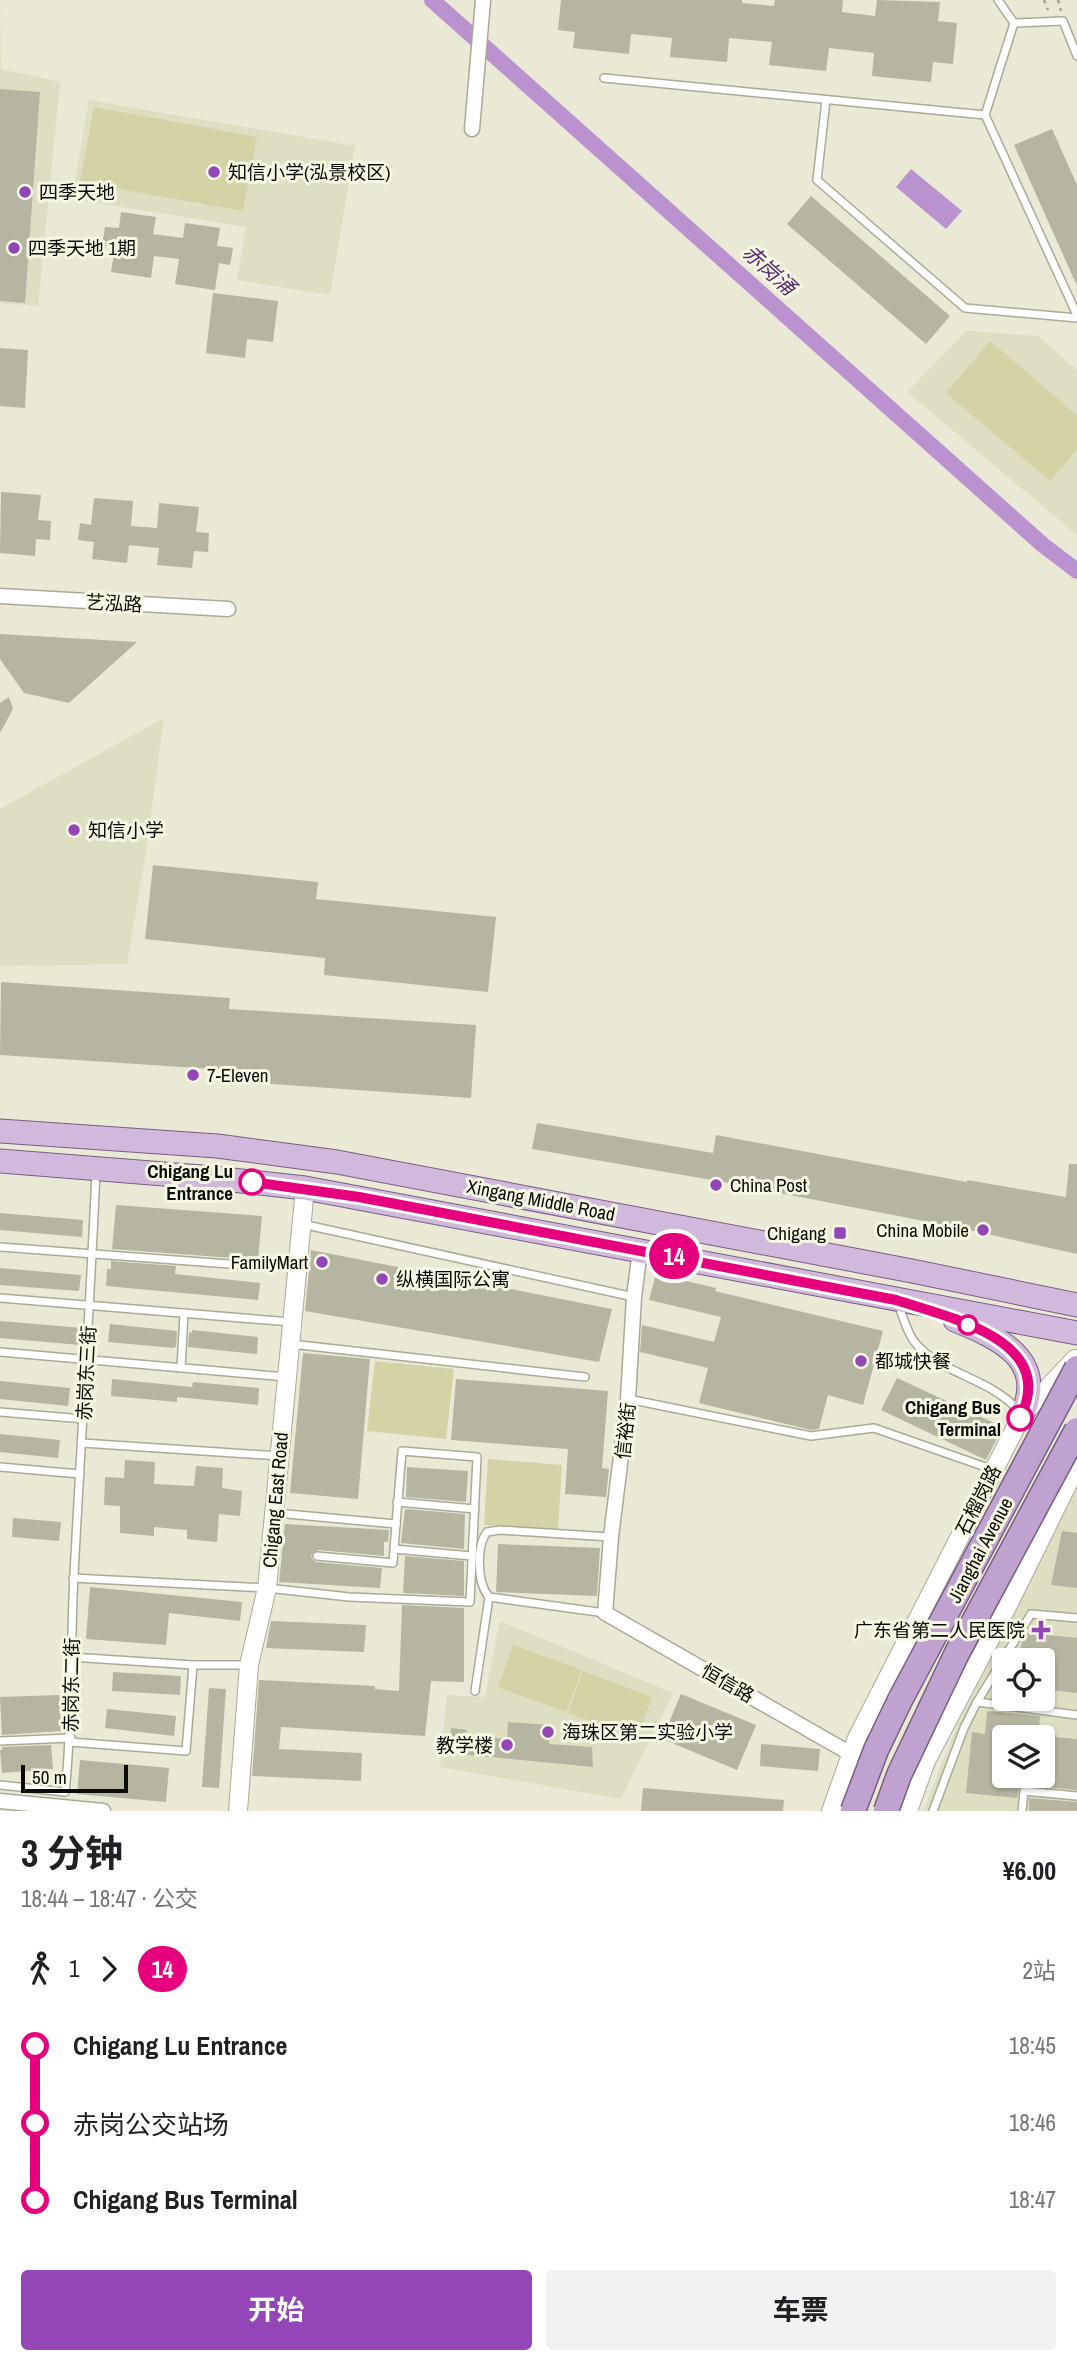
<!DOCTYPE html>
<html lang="zh">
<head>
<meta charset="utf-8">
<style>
  :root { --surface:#fff; --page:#f2f2f2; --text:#202124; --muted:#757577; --accent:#9446b7 }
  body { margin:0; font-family:"Archivo Narrow","Noto Sans SC",sans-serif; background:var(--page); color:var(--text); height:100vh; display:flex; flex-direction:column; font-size:26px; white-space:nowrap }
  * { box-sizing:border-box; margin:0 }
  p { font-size:23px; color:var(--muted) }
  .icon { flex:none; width:38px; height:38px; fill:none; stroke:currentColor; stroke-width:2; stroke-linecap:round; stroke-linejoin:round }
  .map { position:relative; height:1811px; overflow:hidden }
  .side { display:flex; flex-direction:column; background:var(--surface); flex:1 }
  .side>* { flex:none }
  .badge { padding:0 14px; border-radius:23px; font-size:24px; line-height:46px }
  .controls { position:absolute; left:992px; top:1648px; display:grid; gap:14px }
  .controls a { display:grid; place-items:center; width:63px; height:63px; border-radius:7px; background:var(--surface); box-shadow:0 2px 5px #0004; font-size:35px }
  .scale { position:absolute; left:21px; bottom:18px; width:107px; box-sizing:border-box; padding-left:7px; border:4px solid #0c0c06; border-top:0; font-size:19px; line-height:24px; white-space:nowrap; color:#0c0c06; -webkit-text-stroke:5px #f6f7e3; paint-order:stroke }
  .map>.badge { position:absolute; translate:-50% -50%; box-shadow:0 0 0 4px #fff }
  .legs { display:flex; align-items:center; gap:10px; height:77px; padding:0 21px; font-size:23px }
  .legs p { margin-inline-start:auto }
  .headline { display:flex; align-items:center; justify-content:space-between; height:119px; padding:0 21px }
  h1 { font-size:38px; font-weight:700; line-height:52px }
  .cta { display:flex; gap:14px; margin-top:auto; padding:14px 21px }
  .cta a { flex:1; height:80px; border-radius:7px; background:var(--accent); color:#fff; font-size:28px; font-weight:700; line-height:80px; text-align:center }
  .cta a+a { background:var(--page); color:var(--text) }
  ul { padding:0 21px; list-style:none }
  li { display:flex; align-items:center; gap:24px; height:77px; font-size:26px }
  li i { display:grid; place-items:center; width:10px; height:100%; margin:0 9px; background:currentColor }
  li i::after { content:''; width:18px; height:18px; margin:-9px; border:5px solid; border-radius:50%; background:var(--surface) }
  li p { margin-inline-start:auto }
  li:first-child i { background:linear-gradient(#0000 50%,currentColor 0) }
  li:last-child i { background:linear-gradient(currentColor 50%,#0000 0) }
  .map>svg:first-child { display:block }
  .built { fill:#dedec3; fill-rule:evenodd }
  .green { fill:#d3d3a5 }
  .water { fill:#ba92cf }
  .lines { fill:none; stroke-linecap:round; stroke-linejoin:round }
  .canal { stroke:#ba92cf; stroke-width:16 }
  .building { fill:#b5b5a2 }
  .service-casing { stroke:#aaaa97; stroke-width:10 }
  .minor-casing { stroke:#aaaa97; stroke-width:17 }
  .tertiary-casing { stroke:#aaaa97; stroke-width:20 }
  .primary-casing { stroke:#775f82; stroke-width:25 }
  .path { stroke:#a3a394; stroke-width:2.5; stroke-dasharray:3.5 5; stroke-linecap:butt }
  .service { stroke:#fff; stroke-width:7 }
  .minor { stroke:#fff; stroke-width:14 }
  .tertiary { stroke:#fff; stroke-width:18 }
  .primary { stroke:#d0b9dc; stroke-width:23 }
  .trunk-bridge-casing { stroke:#775f82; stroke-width:27; stroke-linecap:butt }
  .trunk-bridge { stroke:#c0a2d0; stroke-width:24 }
  .line-1-casing { stroke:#fff; stroke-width:16 }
  .line-1 { stroke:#e6007e; stroke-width:10 }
  .poi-dot { fill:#9446b7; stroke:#f6f7e3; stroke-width:2.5 }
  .stop-1-dot { fill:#fff; stroke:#e6007e; stroke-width:3.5 }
  .labels { text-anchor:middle; stroke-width:6; stroke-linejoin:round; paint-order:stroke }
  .poi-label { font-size:19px; fill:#0c0c06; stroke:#f6f7e3; text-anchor:start }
  .street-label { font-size:19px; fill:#0c0c06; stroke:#f6f7e3 }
  .stop-label { font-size:19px; font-weight:bold; fill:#0c0c06; stroke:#f6f7e3; text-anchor:end }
  .water-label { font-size:21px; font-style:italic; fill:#5d2b73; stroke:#f6f7e3 }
</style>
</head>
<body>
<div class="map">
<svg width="1077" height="1811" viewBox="0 0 1077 1811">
  <rect width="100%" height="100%" fill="#e9e9d6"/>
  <g class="built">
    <path d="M0,0L1,69L60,82L38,306L0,303Z"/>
    <path d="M89,100L355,146L330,295L237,280L246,227L72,199Z"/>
    <path d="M967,331L1038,336L1077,370V535L907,392Z"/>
    <path d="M164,718L146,851L127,964L0,966V809Z"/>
    <path d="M1077,1486V1811H923L957,1726ZM1004,1661H1043V1699H1004ZM1004,1738H1043V1776H1004Z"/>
    <path d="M500,1621L673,1693L621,1799L440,1767L447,1695L485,1697Z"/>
  </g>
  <g class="green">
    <path d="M94,107L257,137L243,211L80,182Z"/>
    <path d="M990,341L1077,415V450L1050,481L946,393Z"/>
    <path d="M375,1361L454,1369L446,1439L367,1431Z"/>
    <path d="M488,1459L562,1465L558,1530L484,1525Z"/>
    <path d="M513,1645L582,1670L566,1712L498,1687Z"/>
    <path d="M583,1671L652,1697L637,1738L568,1713Z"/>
  </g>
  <path class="water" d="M911,169L962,211L946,229L896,187Z"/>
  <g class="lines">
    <path class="canal" d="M432,0L1043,545L1077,571"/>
  </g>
  <g class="building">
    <path d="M561,0H742V3L774,6L775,0H843L842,12L875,16L877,0L940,2L938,21L957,23L953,64L933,62L931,82L872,76L874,53L829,48L826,71L769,65L772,42L729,38L727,62L670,57L672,38L631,34L629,54L573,48L575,32L558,30Z"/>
    <path d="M0,89L40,92L25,303L0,301Z"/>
    <path d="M1052,129L1077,185V286L1014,145Z"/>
    <path d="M811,196L950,316L926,344L787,224Z"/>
    <path d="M121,212L156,217L153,234L183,238L185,223L220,228L217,246L233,248L230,265L219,263L215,290L175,284L179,259L154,256L151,278L111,272L115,247L102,246L105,227L119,228Z"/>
    <path d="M213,293L278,301L273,342L247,339L245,358L206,353Z"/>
    <path d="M0,348L28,350L25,408L0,406Z"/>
    <path d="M1,492L41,495L38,520L51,521L50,540L36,539L35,556L0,553Z"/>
    <path d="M94,498L133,501L131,526L157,528L159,503L199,507L196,532L209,533L208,552L194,551L192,568L157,565L159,548L129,545L127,563L92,559L94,542L78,540L80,523L91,525Z"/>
    <path d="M0,634L137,642L69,703L24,693L0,659Z"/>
    <path d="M9,697L13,709L0,733V703Z"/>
    <path d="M153,865L318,882L316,899L496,917L488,992L324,975L325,958L145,939Z"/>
    <path d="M1,982L230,998L229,1009L476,1025L471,1098L242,1082L243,1071L0,1055Z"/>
    <path d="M537,1123L713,1153L716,1135L967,1182V1180L1066,1197L1069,1164H1077V1254L960,1228L764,1190V1189L532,1149Z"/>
    <path d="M116,1205L262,1216L258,1260L112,1249Z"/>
    <path d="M0,1213L83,1220L82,1237L0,1230Z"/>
    <path d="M311,1250L612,1309L599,1362L305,1311Z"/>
    <path d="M111,1261L176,1266L175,1274L260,1283L258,1300L106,1286L107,1269H111Z"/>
    <path d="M0,1268L81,1275L79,1291L0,1285Z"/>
    <path d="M656,1274L716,1288L715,1291L883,1331L863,1405L828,1395L819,1429L811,1430L699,1403L708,1368L640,1352L642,1325L714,1342L721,1317L649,1300Z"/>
    <path d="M0,1321L82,1328L80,1345L0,1338Z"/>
    <path d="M110,1324L177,1331L176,1346L174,1348L108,1342Z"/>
    <path d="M192,1330L258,1337L257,1354L188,1347L189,1332L192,1333Z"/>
    <path d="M303,1353L370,1359L358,1499L290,1493Z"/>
    <path d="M897,1378L1003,1427L986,1460L881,1410Z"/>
    <path d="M112,1379L192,1387L193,1382L259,1388L258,1405L177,1397V1402L111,1396Z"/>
    <path d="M456,1379L608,1391L602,1468L609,1469L606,1497L565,1494L568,1449L451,1440Z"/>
    <path d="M0,1381L70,1388L68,1406L0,1399Z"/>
    <path d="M0,1434L60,1440L58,1458L0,1452Z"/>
    <path d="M125,1460L155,1462L154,1484L194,1486L196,1466L223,1468L222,1488L242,1491L240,1516L219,1514L217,1542L187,1539V1530L154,1527V1536L120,1533V1506L104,1505L105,1477L124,1478Z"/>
    <path d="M407,1467L468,1471L466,1502L406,1497Z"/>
    <path d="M405,1509L465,1514L464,1549L401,1543Z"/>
    <path d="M13,1518L61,1522L59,1541L12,1537Z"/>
    <path d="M285,1524L389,1530L388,1542H384V1556L318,1550L311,1555L312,1559L316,1562L382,1568L380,1588L279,1582Z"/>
    <path d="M1062,1531L1077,1533V1588L1051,1585Z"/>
    <path d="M498,1544L600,1548L597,1596L496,1592Z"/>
    <path d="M405,1556L464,1561V1596L403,1593Z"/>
    <path d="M90,1587L242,1602L240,1621L169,1613L166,1645L86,1639Z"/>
    <path d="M402,1605L464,1608V1682L431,1681L425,1736L281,1727L279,1749L362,1753L361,1781L252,1776L259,1680L375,1686V1689L399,1691Z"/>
    <path d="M271,1621L366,1625L364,1652L266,1648Z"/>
    <path d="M1027,1633L1077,1638V1693L1043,1689V1661H1019L1022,1641Z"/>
    <path d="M113,1672L181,1676L180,1695L112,1691Z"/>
    <path d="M209,1688L226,1689L219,1788L202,1787Z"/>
    <path d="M681,1694L756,1725L737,1770L662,1739Z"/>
    <path d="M60,1695L61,1731L2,1735L0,1697Z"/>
    <path d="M107,1709L176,1716L174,1736L105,1728Z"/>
    <path d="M987,1711L1040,1716L1038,1738H1004V1776H1043V1736L1077,1739V1790L1024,1785L1019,1788L1017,1798L966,1793L972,1732L985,1734Z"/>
    <path d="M508,1722L550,1725L549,1744L592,1747L593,1767L449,1753L451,1728L467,1730L466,1736L507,1739Z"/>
    <path d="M761,1744L820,1749L818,1771L760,1766Z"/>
    <path d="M51,1745L53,1769L2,1773L0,1750H2V1747Z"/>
    <path d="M80,1760L169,1768L166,1802L77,1794Z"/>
    <path d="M643,1788L784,1800L783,1811H641Z"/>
    <path d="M1029,1798L1077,1802V1811H1029Z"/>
  </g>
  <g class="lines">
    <g class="service-casing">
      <g id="service">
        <path d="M998,0L1014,23L985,115L1077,315"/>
        <path d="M1014,23L1063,21L1077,56"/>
        <path d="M604,78L985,115"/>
        <path d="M826,100L817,180L965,308L1077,318"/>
        <path d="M302,1224L634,1297"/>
        <path d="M0,1247L269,1267"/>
        <path d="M0,1298L291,1322"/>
        <path d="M898,1304C904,1319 908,1337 920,1348C947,1375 992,1380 1018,1410"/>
        <path d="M291,1344L585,1377"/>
        <path d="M0,1352L286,1377"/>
        <path d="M181,1368L184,1313"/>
        <path d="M628,1399L811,1436L874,1428L994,1470"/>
        <path d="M0,1412L84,1419"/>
        <path d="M82,1443L279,1456"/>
        <path d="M0,1467L80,1474"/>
        <path d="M397,1502L475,1509"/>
        <path d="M394,1549L472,1556"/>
        <path d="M317,1556L393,1563L396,1524"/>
        <path d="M73,1578L267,1588L349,1597L470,1602L477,1457L402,1451L396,1524L276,1513"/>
        <path d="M605,1613L489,1597C477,1583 476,1546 487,1532L500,1530L610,1537"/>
        <path d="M71,1657L193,1665H249"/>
        <path d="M475,1691L489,1597"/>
        <path d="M977,1702L1077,1715"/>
        <path d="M0,1741L71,1738"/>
        <path d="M70,1742L186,1751L193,1665"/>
        <path d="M0,1785L65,1792C73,1720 70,1648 74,1575C81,1441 90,1307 96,1172"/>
        <path d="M933,1811L964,1728L977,1702L1031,1614L1077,1618"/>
        <path d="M1022,1811L1024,1791L1077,1796"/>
      </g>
    </g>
    <g class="minor-casing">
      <g id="minor">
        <path d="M472,129L483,0"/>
        <path d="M0,596L228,609"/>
        <path d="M640,1250L634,1297L628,1399L611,1537L605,1613L851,1754"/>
        <path d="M0,1801L103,1811"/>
      </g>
    </g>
    <g class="tertiary-casing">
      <g id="tertiary">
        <path d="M238,1811L249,1665L267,1588L305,1188"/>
        <path d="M831,1811L857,1738L1022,1415L1075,1359"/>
        <path d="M908,1811L926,1761L1009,1603L1077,1465"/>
      </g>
    </g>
    <g class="primary-casing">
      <g id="primary">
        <path d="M0,1131L217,1146L337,1162L912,1271L1077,1305"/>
        <path d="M0,1161L214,1178L305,1188L1077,1333"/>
        <path d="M955,1320C999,1338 1047,1359 1022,1415"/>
      </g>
    </g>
    <g class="path">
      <path d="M1044,0L1048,10"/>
      <path d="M1058,0L1061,11"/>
    </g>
    <use href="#service" class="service"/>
    <use href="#minor" class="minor"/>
    <use href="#tertiary" class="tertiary"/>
    <use href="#primary" class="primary"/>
    <g class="trunk-bridge-casing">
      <g id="trunk-bridge">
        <path d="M853,1811L876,1750L900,1700L1077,1368"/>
        <path d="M886,1811L899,1775L957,1653L1077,1430"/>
      </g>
    </g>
    <use href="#trunk-bridge" class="trunk-bridge"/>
  </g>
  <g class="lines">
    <g class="line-1-casing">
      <path id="line-1" d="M252,1182L359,1197L896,1300C950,1318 1059,1340 1020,1418"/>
    </g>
    <use href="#line-1" class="line-1"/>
  </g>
  <g class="poi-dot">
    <circle cx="214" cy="172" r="7"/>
    <circle cx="25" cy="192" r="7"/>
    <circle cx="14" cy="248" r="7"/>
    <circle cx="74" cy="830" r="7"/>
    <circle cx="193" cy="1075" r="7"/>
    <circle cx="716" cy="1185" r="7"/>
    <circle cx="983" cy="1230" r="7"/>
    <rect x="833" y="1226" width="14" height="14" rx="3.5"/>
    <circle cx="322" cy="1262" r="7"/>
    <circle cx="382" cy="1279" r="7"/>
    <circle cx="861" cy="1361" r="7"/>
    <path d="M1037.5 1619.5h7v7h7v7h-7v7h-7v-7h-7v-7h7z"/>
    <circle cx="548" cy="1732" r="7"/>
    <circle cx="507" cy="1745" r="7"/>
  </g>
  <g class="stop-1-dot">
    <circle cx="252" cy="1182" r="12"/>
    <circle cx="968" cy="1325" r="9"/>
    <circle cx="1020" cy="1418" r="12"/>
  </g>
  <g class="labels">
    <g class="poi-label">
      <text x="228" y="179">知信小学(泓景校区)</text>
      <text x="39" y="199">四季天地</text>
      <text x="28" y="255">四季天地 1期</text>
      <text x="88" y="837">知信小学</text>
      <text x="207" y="1082">7-Eleven</text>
      <text x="730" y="1192">China Post</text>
      <text x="969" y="1237" text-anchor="end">China Mobile</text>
      <text x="826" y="1240" text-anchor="end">Chigang</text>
      <text x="308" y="1269" text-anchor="end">FamilyMart</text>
      <text x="396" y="1286">纵横国际公寓</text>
      <text x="875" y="1368">都城快餐</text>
      <text x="1025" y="1637" text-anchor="end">广东省第二人民医院</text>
      <text x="562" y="1739">海珠区第二实验小学</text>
      <text x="493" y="1752" text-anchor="end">教学楼</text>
    </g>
    <g class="street-label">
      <text transform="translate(114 603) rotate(3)" y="7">艺泓路</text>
      <text transform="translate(541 1200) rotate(11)" y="7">Xingang Middle Road</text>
      <text transform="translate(86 1373) rotate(-87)" y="7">赤岗东三街</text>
      <text transform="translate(625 1431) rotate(-84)" y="7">信裕街</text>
      <text transform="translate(275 1500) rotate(-85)" y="7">Chigang East Road</text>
      <text transform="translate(978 1500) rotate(-63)" y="7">石榴岗路</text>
      <text transform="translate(980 1550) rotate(-62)" y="7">Jianghai Avenue</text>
      <text transform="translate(728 1683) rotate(30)" y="7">恒信路</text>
      <text transform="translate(71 1685) rotate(-89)" y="7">赤岗东二街</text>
    </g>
    <g class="stop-label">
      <text x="233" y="1178">Chigang Lu<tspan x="233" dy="22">Entrance</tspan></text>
      <text x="1001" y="1414">Chigang Bus<tspan x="1001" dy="22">Terminal</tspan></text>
    </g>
    <g class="water-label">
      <text transform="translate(769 270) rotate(42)" y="7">赤岗涌</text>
    </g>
  </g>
</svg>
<div class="controls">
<a><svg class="icon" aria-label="locate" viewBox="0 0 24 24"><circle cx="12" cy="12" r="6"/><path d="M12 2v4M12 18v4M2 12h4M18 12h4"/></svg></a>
<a><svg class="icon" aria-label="layers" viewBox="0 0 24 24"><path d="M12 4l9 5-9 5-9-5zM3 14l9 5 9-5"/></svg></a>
</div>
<div class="scale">50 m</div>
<b class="badge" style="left:674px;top:1256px;background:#e6007e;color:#fff">14</b>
</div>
<section class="side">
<div class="headline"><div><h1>3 分钟</h1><p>18:44 – 18:47 · 公交</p></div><b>¥6.00</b></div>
<div class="legs"><svg class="icon" aria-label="walk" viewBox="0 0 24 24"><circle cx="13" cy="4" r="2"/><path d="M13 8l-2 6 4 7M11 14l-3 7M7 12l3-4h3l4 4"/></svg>1<svg class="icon" aria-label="forward" viewBox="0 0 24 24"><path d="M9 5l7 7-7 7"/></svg><b class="badge" style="background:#e6007e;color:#fff">14</b><p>2站</p></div>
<ul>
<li><i style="color:#e6007e"></i><b>Chigang Lu Entrance</b><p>18:45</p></li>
<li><i style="color:#e6007e"></i><span>赤岗公交站场</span><p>18:46</p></li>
<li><i style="color:#e6007e"></i><b>Chigang Bus Terminal</b><p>18:47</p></li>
</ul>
<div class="cta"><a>开始</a><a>车票</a></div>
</section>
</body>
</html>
